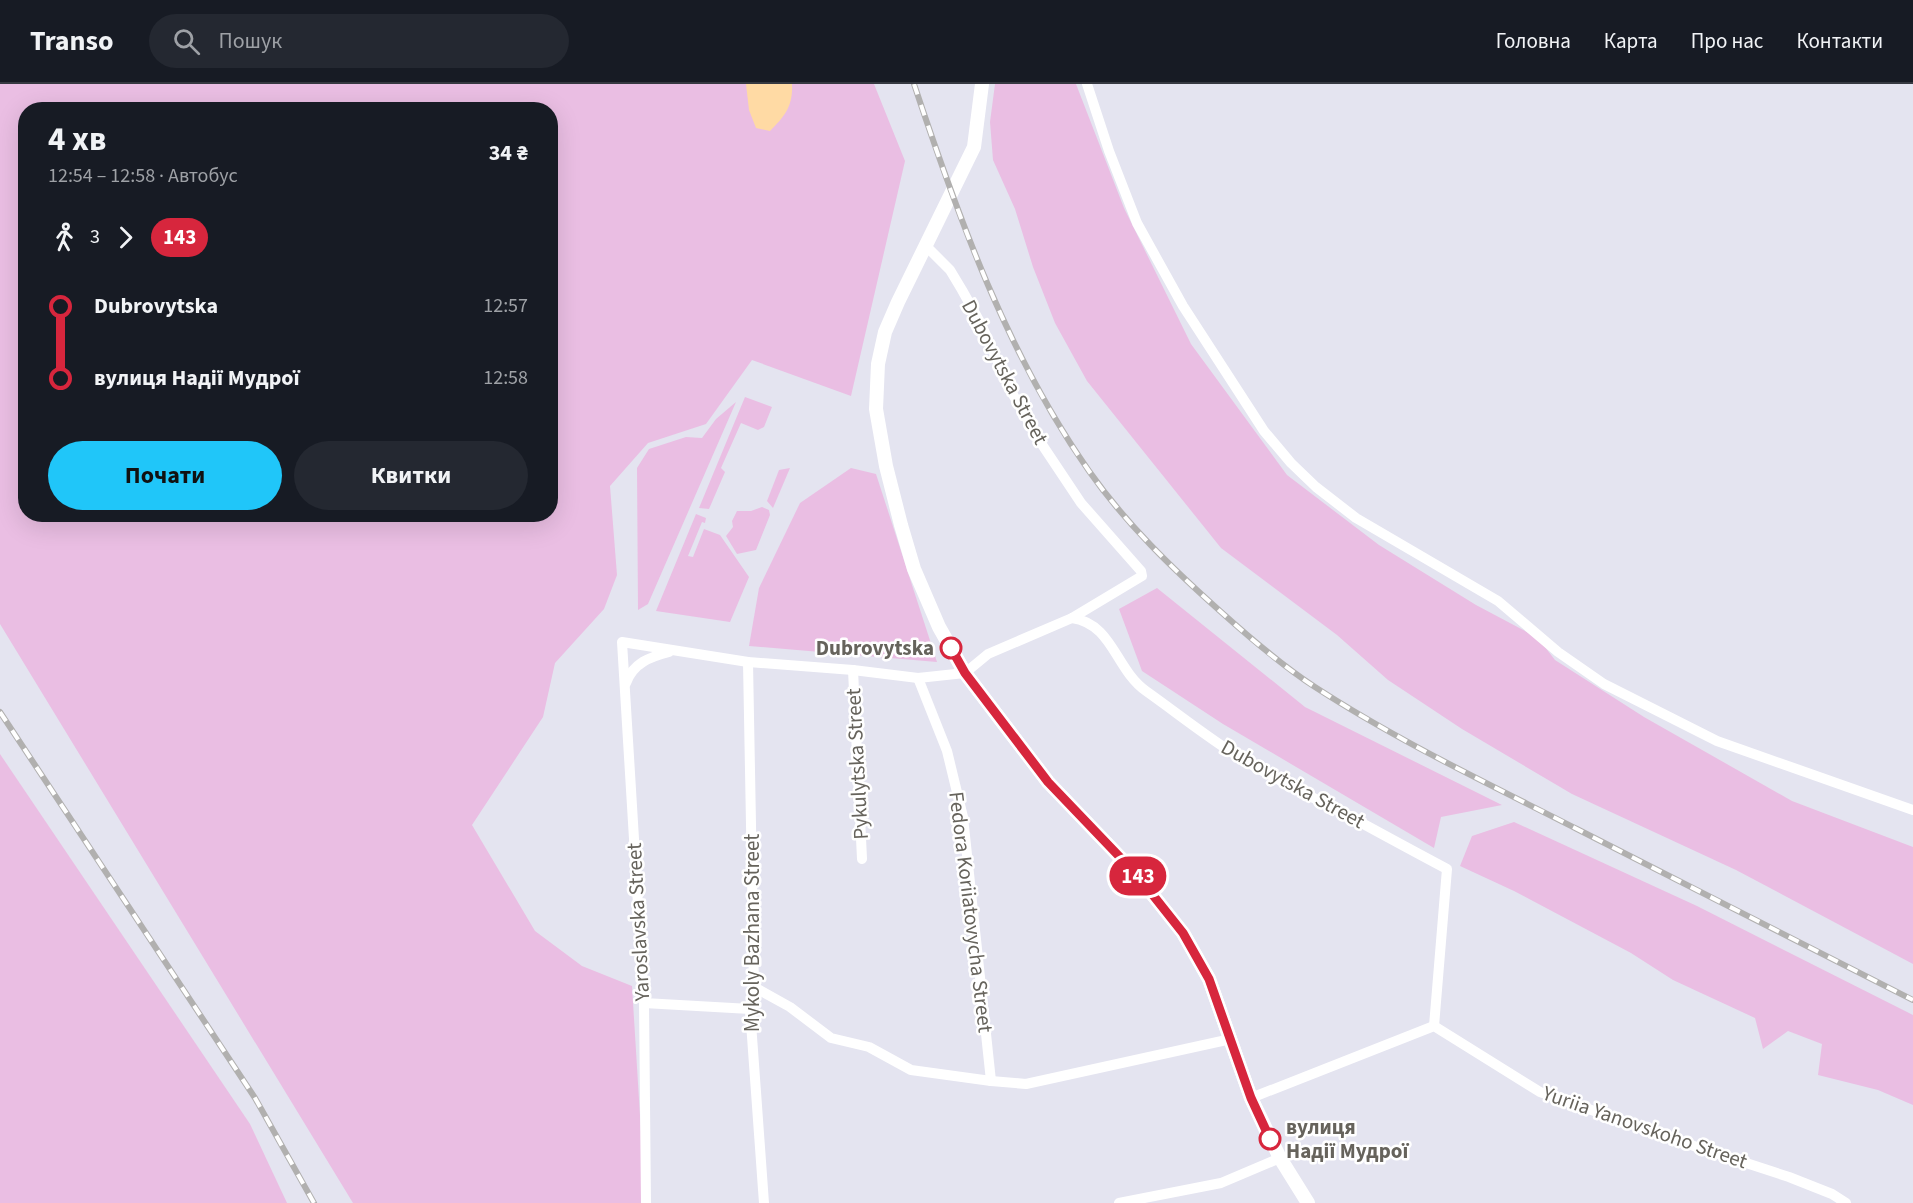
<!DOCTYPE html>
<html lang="uk">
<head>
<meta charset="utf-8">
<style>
  :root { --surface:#171b24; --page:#242831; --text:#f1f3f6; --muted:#9ea1a6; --line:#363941; --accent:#20c6f9 }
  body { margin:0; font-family:"Source Sans 3",sans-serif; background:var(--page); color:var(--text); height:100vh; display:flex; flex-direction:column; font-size:22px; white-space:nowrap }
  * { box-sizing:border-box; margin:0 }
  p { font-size:20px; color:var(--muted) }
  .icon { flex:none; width:33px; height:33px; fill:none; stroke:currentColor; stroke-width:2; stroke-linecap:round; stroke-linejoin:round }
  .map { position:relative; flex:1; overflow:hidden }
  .details { position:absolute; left:18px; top:18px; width:540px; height:420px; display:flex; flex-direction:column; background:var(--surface); border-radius:24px; box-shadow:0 6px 24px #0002 }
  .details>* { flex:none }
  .badge { padding:0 12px; border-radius:20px; font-size:21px; line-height:39px }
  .map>.badge { position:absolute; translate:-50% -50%; box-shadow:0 0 0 3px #fff }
  .legs { display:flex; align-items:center; gap:9px; height:66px; padding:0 30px; font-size:20px }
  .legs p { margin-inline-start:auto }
  .summary { display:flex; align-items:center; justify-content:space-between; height:102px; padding:0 30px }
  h1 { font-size:33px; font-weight:700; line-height:45px }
  .button { display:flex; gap:12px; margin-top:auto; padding:12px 30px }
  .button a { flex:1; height:69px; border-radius:36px; background:var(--accent); color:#111; font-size:24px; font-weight:700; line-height:69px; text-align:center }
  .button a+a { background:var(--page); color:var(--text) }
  ul { padding:0 30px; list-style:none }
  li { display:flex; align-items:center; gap:21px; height:72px; font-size:22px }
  li i { display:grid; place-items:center; width:9px; height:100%; margin:0 8px; background:currentColor }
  li i::after { content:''; width:15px; height:15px; margin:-8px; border:4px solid; border-radius:50%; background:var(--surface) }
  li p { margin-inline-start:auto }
  li:first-child i { background:linear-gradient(#0000 50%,currentColor 0) }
  li:last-child i { background:linear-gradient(currentColor 50%,#0000 0) }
  header { display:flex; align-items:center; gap:36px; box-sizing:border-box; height:84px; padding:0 30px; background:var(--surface); border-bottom:2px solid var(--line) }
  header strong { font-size:28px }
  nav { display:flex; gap:33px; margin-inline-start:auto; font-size:21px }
  .search { width:420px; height:54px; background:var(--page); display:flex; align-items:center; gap:15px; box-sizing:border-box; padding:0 21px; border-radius:33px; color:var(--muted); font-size:22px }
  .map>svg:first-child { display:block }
  .green { fill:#eabee3; fill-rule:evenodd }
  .water { fill:#ffdaa4 }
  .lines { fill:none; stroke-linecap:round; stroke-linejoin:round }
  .minor { stroke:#fff; stroke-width:10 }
  .secondary { stroke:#fff; stroke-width:14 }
  .rail-casing { stroke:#b1b0af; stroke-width:6 }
  .rail { stroke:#fff; stroke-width:4; stroke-dasharray:11; stroke-linecap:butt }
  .line-1-casing { stroke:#fff; stroke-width:14 }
  .line-1 { stroke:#d7263d; stroke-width:9 }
  .stop-1-dot { fill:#fff; stroke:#d7263d; stroke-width:3 }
  .labels { text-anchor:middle; stroke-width:5; stroke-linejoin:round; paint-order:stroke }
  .street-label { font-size:21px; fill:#66635c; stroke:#fff }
  .stop-label { font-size:21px; font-weight:bold; fill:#66635c; stroke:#fff; text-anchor:end }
</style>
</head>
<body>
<header>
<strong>Transo</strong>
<div class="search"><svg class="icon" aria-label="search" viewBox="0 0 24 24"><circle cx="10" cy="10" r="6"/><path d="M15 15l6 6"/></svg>Пошук</div>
<nav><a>Головна</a><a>Карта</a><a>Про нас</a><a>Контакти</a></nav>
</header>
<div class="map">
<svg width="1913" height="1119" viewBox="0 0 1913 1119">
  <rect width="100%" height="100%" fill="#e4e4f0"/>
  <g class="green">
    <path d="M0,0H874L905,77L851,312L752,276L706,340L648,359L610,402L617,491L604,525L555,579L543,633L472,741L535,847L582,882L632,902L642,1064V1119H353L0,540ZM26,26H550V430H26Z"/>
    <path d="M995,0H1076L1124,124L1191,260L1287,391L1379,461L1476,521L1538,554L1555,576L1644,633L1792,717L1913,763V880L1736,786L1572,710L1462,645L1388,596L1337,551L1221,464L1087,297L1055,239L1033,183L1015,125L993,76L990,38Z"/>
    <path d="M745,313L772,323L764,343L758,346L741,339L721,384L725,388L709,425L699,424Z"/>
    <path d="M736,318L648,520L638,526L637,384L649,365L686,353L702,354L716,335Z"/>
    <path d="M790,384L773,424L767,417L779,386Z"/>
    <path d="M851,384L876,390L937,578L749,562L759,504L800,419Z"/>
    <path d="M762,423L769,426L770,431L756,466L737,470L726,452L733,443L732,437L737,427H751Z"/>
    <path d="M696,430L706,434L705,439L702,438L688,472L693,473L704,445L720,451L749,493L730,538L656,527Z"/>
    <path d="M1157,504L1305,623L1502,721L1441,733L1434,764L1223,640L1142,587L1119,525Z"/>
    <path d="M0,670L250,1040L287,1119H0Z"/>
    <path d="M1514,738L1697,822L1913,931V1021L1878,1006L1818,991L1822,960L1788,947L1763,965L1755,934L1673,896L1631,869L1514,807L1460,782L1472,752Z"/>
  </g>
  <path class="water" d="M746,0H792C793,22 785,32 770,47L756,44L749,26Z"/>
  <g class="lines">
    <g class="minor">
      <path d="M1087,0L1109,67L1137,139L1183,222L1264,347L1291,379L1316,403L1356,434L1498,517L1558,568L1604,600L1717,657L1913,726"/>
      <path d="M1072,534C1113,540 1115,585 1146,607C1177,629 1207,653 1239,673C1274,695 1310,712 1347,731C1380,749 1413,767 1447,785L1434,942"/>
      <path d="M748,578L754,903L750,925L764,1119"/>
      <path d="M853,586L862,775"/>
      <path d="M918,594L947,667L963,733L991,997"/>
      <path d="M626,599C633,579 650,573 669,568"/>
      <path d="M754,903L790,923L831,954L869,963L911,986L991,997L1026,1000L1231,955"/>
      <path d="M644,919L750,925"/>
      <path d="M1251,1014L1434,942L1540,1008L1694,1062L1789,1093L1832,1110L1846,1119"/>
      <path d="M646,1119L644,919L622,558L748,578L853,586L918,594L965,589L988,570L1072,534L1142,492L1141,487L1081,419L1039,356L1011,307L981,240L962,206L950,186L926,162"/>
      <path d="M1119,1119L1221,1099L1280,1074"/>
    </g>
    <path class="secondary" d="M982,0L974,63L898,218L885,248L878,280L876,325L886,382L901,441L914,485L939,543L965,589L1048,698L1137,791L1183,849L1209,895L1251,1014L1280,1074L1308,1119"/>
    <g class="rail-casing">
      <g id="rail">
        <path d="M914,0C959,135 1007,270 1089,387C1126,440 1173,485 1220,527C1250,554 1281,581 1315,603C1398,657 1489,700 1577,745C1689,802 1801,859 1913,916"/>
        <path d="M0,628L255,1014L314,1119"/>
      </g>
    </g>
    <use href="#rail" class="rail"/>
  </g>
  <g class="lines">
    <g class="line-1-casing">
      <path id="line-1" d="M951,564L965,589L1048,698L1137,791L1183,849L1209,895L1251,1014L1270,1055"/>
    </g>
    <use href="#line-1" class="line-1"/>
  </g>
  <g class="stop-1-dot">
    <circle cx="951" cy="564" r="10"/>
    <circle cx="1270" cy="1055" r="10"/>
  </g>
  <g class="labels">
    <g class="street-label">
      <text transform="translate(1005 288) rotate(62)" y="7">Dubovytska Street</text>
      <text transform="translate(857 680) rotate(-93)" y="7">Pykulytska Street</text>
      <text transform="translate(1293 700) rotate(29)" y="7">Dubovytska Street</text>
      <text transform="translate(971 828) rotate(83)" y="7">Fedora Koriiatovycha Street</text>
      <text transform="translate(638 838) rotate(-93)" y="7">Yaroslavska Street</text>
      <text transform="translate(752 849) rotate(-90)" y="7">Mykoly Bazhana Street</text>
      <text transform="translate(1645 1043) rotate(19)" y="7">Yuriia Yanovskoho Street</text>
    </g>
    <g class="stop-label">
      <text x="934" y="571">Dubrovytska</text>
      <text x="1286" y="1050" text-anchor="start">вулиця<tspan x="1286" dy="24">Надії Мудрої</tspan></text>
    </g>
  </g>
</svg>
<b class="badge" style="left:1138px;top:792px;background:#d7263d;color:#fff">143</b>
<section class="details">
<div class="summary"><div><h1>4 хв</h1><p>12:54 – 12:58 · Автобус</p></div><b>34 ₴</b></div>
<div class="legs"><svg class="icon" aria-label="walk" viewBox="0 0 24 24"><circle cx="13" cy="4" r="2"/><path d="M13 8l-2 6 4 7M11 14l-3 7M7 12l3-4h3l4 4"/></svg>3<svg class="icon" aria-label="forward" viewBox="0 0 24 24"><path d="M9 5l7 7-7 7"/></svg><b class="badge" style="background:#d7263d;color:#fff">143</b></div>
<ul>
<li><i style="color:#d7263d"></i><b>Dubrovytska</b><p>12:57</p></li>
<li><i style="color:#d7263d"></i><b>вулиця Надії Мудрої</b><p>12:58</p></li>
</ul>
<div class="button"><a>Почати</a><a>Квитки</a></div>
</section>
</div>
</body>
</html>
